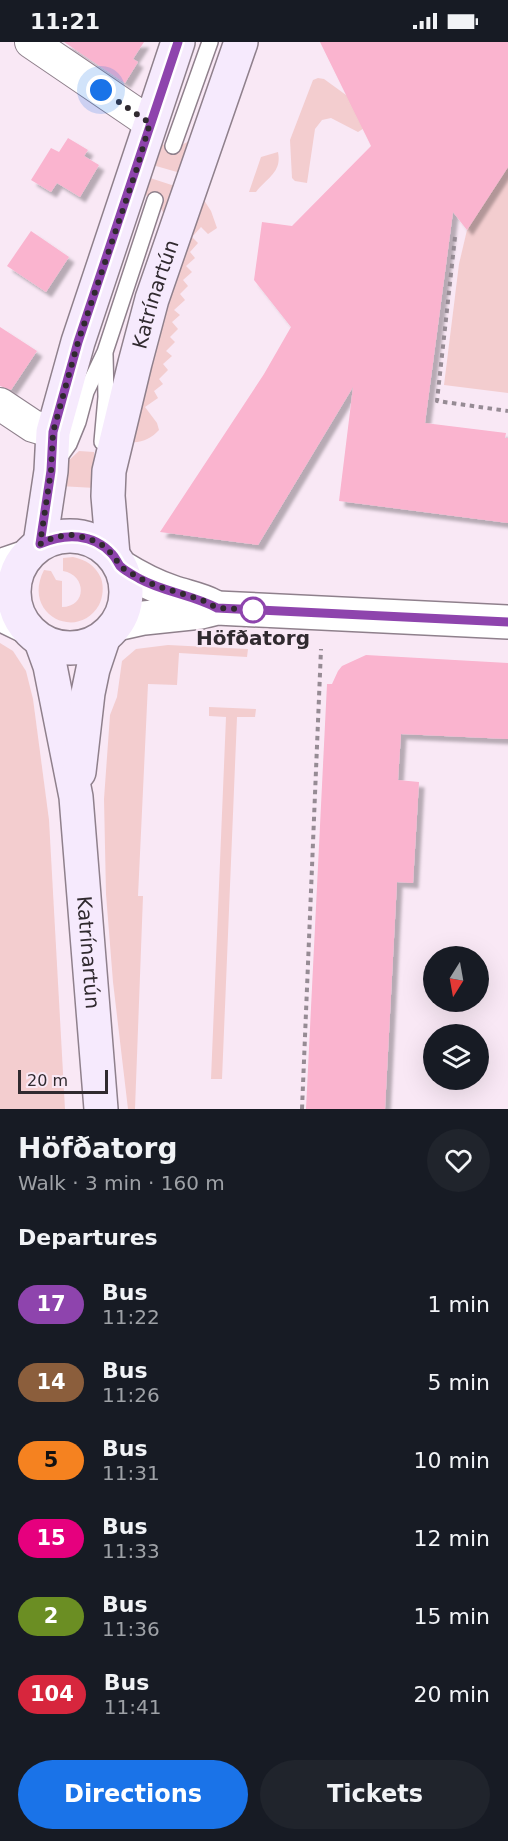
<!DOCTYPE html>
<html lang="en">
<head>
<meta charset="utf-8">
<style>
  :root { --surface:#171b24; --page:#20242c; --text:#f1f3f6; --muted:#9ea1a6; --accent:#1a73e8 }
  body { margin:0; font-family:"DejaVu Sans",sans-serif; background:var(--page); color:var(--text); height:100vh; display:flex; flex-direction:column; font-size:22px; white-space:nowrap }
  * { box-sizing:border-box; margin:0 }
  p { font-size:20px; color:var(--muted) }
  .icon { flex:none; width:33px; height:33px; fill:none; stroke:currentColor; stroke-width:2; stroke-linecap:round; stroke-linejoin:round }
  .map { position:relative; height:1067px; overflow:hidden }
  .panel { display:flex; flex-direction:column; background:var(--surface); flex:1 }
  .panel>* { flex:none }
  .badge { padding:0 12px; border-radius:20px; font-size:21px; line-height:39px }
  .needle { width:39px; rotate:191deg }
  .fabs { position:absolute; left:423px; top:904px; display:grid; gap:12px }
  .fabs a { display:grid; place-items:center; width:66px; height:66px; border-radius:50%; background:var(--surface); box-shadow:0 6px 24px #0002; font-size:30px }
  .scale { position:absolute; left:18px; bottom:15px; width:90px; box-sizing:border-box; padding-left:6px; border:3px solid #302a2f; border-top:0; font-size:16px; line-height:21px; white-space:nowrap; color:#302a2f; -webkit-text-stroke:4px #f9e8f5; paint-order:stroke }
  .you { position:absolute; width:30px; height:30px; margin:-15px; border:4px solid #fff; border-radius:50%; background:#1a73e8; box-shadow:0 0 0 9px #1a73e833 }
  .map>.badge { position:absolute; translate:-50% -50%; box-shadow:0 0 0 3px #fff }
  h2 { padding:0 18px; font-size:22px; line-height:54px }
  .round { display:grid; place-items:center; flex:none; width:63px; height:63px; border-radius:32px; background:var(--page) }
  .headline { display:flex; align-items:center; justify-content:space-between; height:102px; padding:0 18px }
  h1 { font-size:28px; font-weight:800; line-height:45px }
  .action { display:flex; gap:12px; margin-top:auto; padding:12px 18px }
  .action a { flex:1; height:69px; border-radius:36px; background:var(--accent); color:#fff; font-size:24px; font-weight:800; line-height:69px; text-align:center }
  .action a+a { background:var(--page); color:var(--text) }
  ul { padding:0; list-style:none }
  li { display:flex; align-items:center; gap:18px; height:78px; padding:0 18px }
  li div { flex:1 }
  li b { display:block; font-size:22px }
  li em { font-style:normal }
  li .badge { min-width:66px; font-weight:700; text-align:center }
  .status { display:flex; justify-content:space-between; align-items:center; height:42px; padding:0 30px; background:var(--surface); direction:ltr }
  .status svg { height:16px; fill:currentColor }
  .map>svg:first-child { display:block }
  .green { fill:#f3cdcf }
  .building { fill:#fab4cf; filter:url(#shadow) }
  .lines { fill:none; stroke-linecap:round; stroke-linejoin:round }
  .service-casing { stroke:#8f808c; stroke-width:18 }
  .minor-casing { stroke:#8f808c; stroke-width:34 }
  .tertiary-casing { stroke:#8f808c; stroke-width:36 }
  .secondary-casing { stroke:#8f808c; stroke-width:36 }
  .path { stroke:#968b94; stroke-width:4; stroke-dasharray:4.5 4.5; stroke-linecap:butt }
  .service { stroke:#fff; stroke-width:15 }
  .minor { stroke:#fff; stroke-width:32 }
  .tertiary { stroke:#fff; stroke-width:33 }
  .secondary { stroke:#f6eafd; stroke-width:33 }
  .line-casing { stroke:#fff; stroke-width:14 }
  .line { stroke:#8e44ad; stroke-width:9 }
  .walk { stroke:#302a2f; stroke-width:6; stroke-dasharray:0 10.8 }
  .stop-dot { fill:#fff; stroke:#8e44ad; stroke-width:3 }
  .labels { text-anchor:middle; stroke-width:4.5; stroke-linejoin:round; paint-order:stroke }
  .street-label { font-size:20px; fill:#302a2f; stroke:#f9e8f5 }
  .stop-label { font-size:20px; font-weight:bold; fill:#302a2f; stroke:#f9e8f5 }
</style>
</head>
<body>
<div class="status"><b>11:21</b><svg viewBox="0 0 49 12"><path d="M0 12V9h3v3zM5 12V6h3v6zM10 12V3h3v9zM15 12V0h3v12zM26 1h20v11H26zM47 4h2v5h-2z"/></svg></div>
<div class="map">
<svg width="508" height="1067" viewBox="0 0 508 1067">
  <defs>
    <filter id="shadow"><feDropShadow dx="5.5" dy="5.5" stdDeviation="1.5" flood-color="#0004"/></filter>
  </defs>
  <rect width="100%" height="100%" fill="#f9e8f5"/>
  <g class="green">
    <path d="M318,36L324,37L357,61L366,85L358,90L331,76L322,78L315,87L307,141L295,139L292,136L290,98L313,38Z"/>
    <path d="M194,95L190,131L177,130L149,122L157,101C174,106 181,106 194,95Z"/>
    <path d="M278,110C282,130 268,135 256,150H249L261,115Z"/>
    <path d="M508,125V351L444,343L459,222L467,188Z"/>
    <path d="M144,134L184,147L165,179C162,162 157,157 140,151Z"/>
    <path d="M202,155L211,169L217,186L208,192L201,185L192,195L198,201L190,210L195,216L186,224L192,230L183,238L188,244L180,252L185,258L174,268L180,273L172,280L178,287L170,295L175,300L166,309L172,314L163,322L168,328L159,337L163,342L154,349L158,356L145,365L157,381L159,388C152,396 142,401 131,400L141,338Z"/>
    <path d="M79,409L94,410L95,446L59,444L66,421Z"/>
    <path d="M73,515C86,518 95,523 101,536C104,545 103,555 99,563C78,600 21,573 44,528L51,529L56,538L62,539V565C87,565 87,533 63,529V516Z"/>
    <path d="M0,601L13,609L26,629L33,657L49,778L65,1067H0Z"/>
    <path d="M168,603L248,607L247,615L179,611L177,643L148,642L138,854H143L135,1067H128L113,940L106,852L104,757L110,673L117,655L122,619L136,607Z"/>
    <path d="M209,665L256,667L255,675H237L222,1037H211L226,675L209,674Z"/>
  </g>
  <g class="building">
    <path d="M64,0H144L133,17L138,20L125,41Z"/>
    <path d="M320,0H508V125L467,188L453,170L425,381L506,391L505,396H508V481L339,459L353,345L258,503L160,490L264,332L291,285L254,238L262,180L292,184L371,104Z"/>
    <path d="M68,96L88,108L84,114L99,123L80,155L57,141L51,150L31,138L51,106L59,110Z"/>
    <path d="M31,189L69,215L46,250L7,224Z"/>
    <path d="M0,285L37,309L11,348L0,344Z"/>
    <path d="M366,613L508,621V697L401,692L398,738L419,740L413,841L397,840L385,1067H306L327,642H332L338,629L342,624Z"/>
  </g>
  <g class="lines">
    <g class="service-casing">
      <g id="service">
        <path d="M173,104L210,0"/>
        <path d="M102,400L106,355L105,313"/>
        <path d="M57,419L69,402L78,380L86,350L105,310L155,158"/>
      </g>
    </g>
    <g class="minor-casing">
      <g id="minor">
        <path d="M31,0L150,81"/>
        <path d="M0,362L33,384L53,390"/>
      </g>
    </g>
    <g class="tertiary-casing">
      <g id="tertiary">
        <path d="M0,524L26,515"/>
        <path d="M121,525C137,535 154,544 172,550C186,555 200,557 213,564"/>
        <path d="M0,572L23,583"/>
        <path d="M117,582L144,576L201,570L217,566L508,580"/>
      </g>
    </g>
    <g class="secondary-casing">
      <g id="secondary">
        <circle cx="70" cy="550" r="56"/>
        <path d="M40,502L51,429L53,390L78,300L178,0"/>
        <path id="s1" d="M113,513L108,454L109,429L135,321L152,257L241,0"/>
        <path id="s2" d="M41,599L50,624L76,755L101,1067"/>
        <path d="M79,730L88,651L93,627L103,597"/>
      </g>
    </g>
    <g class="path">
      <path d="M455,195L437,359L508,369"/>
      <path d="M302,1067L321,607"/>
    </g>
    <use href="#service" class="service"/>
    <use href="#minor" class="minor"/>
    <use href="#tertiary" class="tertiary"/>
    <use href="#secondary" class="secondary"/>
  </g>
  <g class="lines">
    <g class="line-casing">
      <path id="line" d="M178,0L78,300L53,390L51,429L40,502C65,491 93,491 112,512C116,516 117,520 120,524C125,529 133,533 140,537C164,550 193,553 217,566L508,580"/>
    </g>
    <use href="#line" class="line"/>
    <path class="walk" d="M101,48L150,81L137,126L78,300L53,390L51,429L40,502L55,495L71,493L87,496L101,502L113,513L121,525L139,536L157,544L202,558L217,566L258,568H253"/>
  </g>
  <circle class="stop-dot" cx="253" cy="568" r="12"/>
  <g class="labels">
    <g class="street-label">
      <text dy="7" stroke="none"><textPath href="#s1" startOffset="267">Katrínartún</textPath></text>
      <text dy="7" stroke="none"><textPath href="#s2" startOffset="316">Katrínartún</textPath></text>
    </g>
    <g class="stop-label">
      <text x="253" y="603">Höfðatorg</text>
    </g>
  </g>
</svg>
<div class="fabs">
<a><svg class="needle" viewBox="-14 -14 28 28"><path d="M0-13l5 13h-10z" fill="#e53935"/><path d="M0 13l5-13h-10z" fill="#9ea1a6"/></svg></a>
<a><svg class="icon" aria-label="layers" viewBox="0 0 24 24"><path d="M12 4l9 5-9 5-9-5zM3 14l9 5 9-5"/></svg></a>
</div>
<div class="scale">20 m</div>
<div class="you" style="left:101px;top:48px"></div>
</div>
<section class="panel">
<div class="headline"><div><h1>Höfðatorg</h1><p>Walk · 3 min · 160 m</p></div><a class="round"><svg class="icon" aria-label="heart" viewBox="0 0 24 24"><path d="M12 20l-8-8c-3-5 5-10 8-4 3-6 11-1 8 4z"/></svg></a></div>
<h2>Departures</h2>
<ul>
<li><span class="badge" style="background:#8e44ad;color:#fff">17</span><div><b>Bus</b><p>11:22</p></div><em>1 min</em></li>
<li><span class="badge" style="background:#8b5e3c;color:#fff">14</span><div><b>Bus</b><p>11:26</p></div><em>5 min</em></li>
<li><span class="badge" style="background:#f58220;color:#111">5</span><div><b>Bus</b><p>11:31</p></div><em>10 min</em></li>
<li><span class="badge" style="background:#e6007e;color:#fff">15</span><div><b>Bus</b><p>11:33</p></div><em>12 min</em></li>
<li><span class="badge" style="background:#6b8e23;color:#fff">2</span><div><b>Bus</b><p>11:36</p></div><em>15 min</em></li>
<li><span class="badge" style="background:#d7263d;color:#fff">104</span><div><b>Bus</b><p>11:41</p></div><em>20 min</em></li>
</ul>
<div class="action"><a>Directions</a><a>Tickets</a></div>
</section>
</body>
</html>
